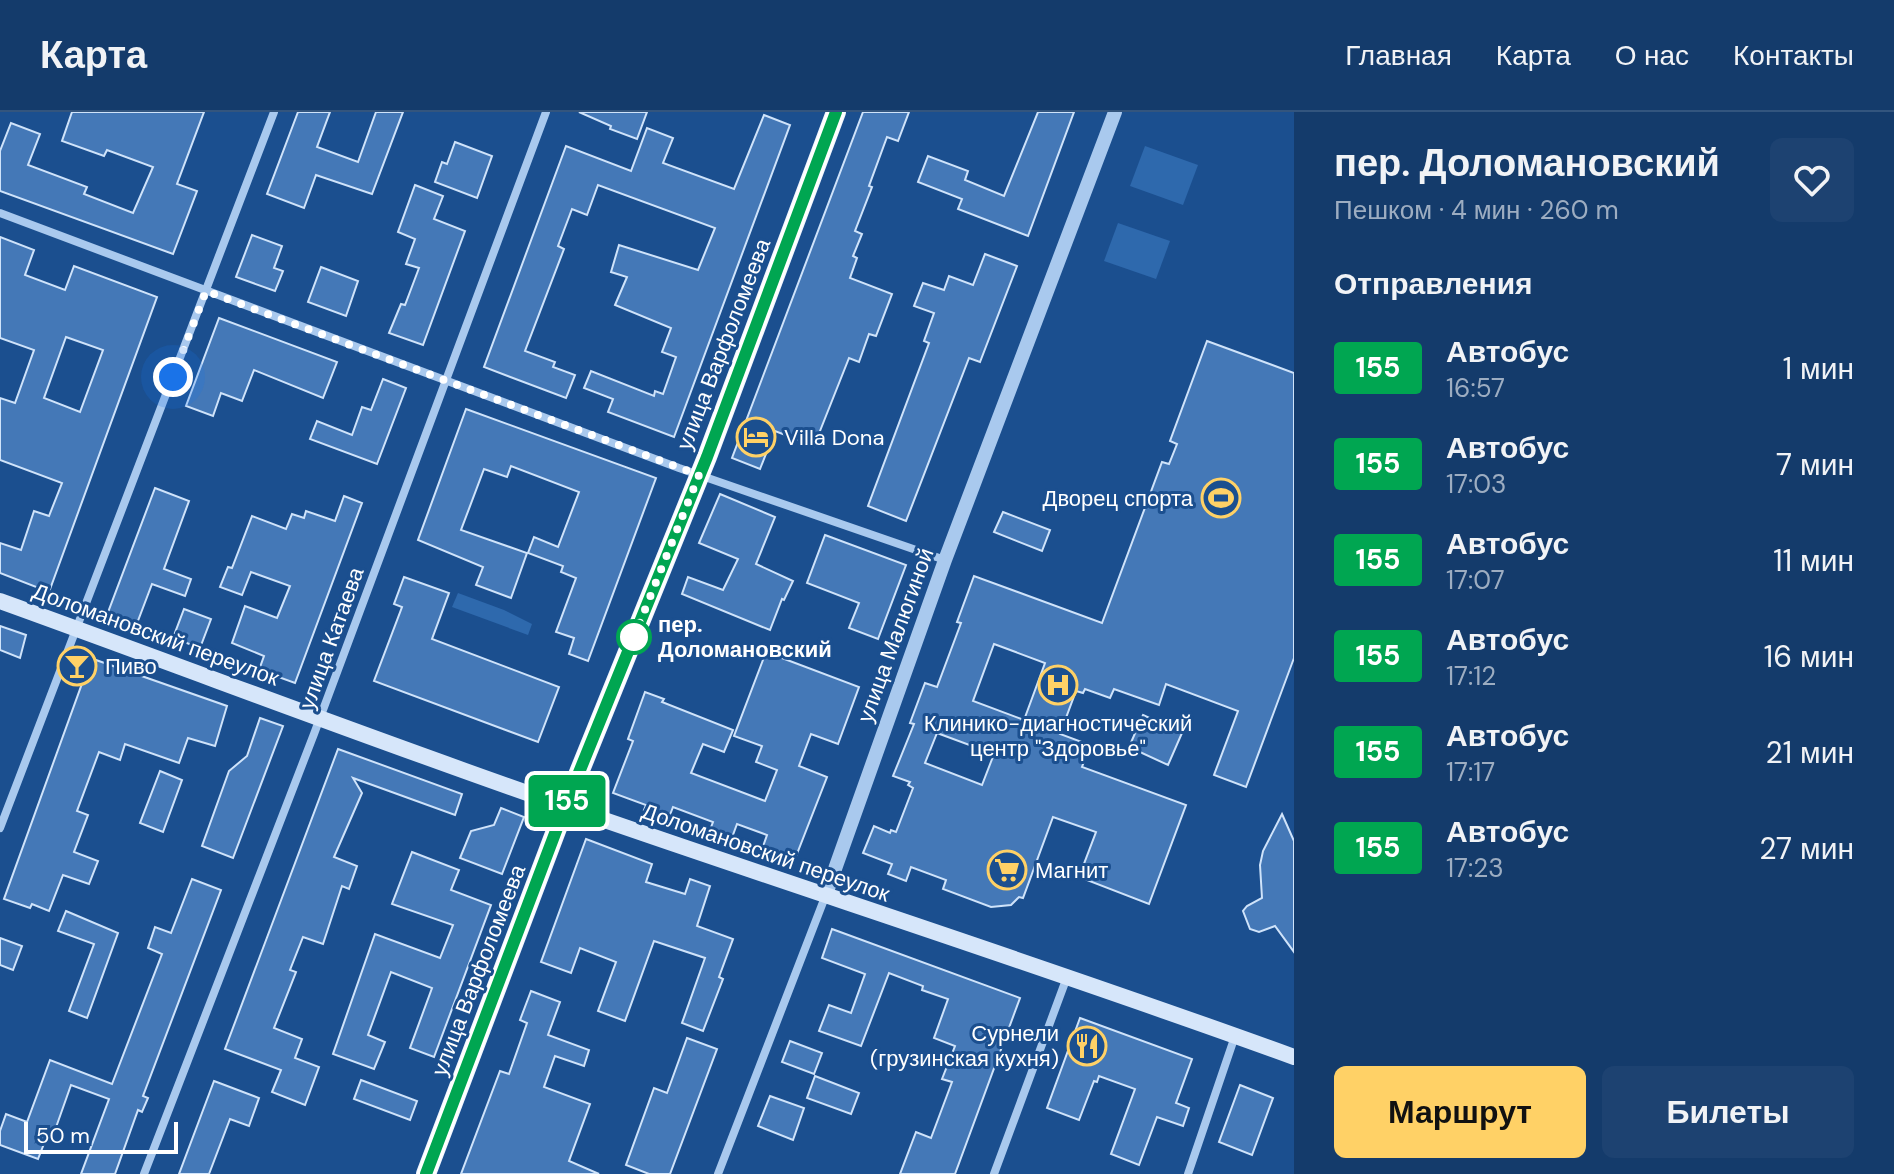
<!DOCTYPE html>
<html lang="ru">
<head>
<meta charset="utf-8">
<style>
  :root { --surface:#143b6b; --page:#1d4271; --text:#f1f3f6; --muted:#9dadc1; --line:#33557e; --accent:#ffd166 }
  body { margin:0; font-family:"DM Sans",sans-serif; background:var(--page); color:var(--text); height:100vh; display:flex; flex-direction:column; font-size:30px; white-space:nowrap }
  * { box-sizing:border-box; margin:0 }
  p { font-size:26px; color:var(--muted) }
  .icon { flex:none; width:44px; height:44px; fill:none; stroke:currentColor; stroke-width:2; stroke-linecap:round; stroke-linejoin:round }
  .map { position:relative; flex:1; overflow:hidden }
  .sheet { display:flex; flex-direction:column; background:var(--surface); width:600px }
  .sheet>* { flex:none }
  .badge { padding:0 16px; border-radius:6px; font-size:28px; line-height:52px }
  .scale { position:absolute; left:24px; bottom:20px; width:154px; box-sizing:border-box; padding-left:8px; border:4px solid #fff; border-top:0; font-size:22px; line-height:28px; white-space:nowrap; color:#fff; -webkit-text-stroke:6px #1b4f8f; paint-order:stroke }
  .you { position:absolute; width:40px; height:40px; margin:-20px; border:6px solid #fff; border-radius:50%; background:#1a73e8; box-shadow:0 0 0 12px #1a73e833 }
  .map>.badge { position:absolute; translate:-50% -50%; box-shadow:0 0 0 4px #fff }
  h2 { padding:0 40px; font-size:30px; line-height:72px }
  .round { display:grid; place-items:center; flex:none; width:84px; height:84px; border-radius:12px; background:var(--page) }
  .headline { display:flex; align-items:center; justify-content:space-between; height:136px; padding:0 40px }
  h1 { font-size:38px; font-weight:600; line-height:60px }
  .button { display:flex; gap:16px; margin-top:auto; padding:16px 40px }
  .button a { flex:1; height:92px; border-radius:12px; background:var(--accent); color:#111; font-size:32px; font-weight:600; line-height:92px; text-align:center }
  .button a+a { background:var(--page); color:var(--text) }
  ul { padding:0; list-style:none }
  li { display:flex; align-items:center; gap:24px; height:96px; padding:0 40px }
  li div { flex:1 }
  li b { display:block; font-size:30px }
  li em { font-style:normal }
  li .badge { min-width:88px; font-weight:700; text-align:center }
  header { display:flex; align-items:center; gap:48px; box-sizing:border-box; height:112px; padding:0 40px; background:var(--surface); border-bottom:2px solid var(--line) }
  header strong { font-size:38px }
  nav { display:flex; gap:44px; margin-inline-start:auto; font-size:28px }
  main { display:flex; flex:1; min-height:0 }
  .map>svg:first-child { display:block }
  .green { fill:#2e69ad }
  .building { fill:#4478b7; stroke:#cfe3fa; stroke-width:2; fill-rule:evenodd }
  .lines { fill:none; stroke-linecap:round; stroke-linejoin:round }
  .minor { stroke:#a9c9ee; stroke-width:8 }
  .tertiary { stroke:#a9c9ee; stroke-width:14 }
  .secondary { stroke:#d6e6fa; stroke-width:16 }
  .primary { stroke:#f0f6ff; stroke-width:20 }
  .line-casing { stroke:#fff; stroke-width:18 }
  .line { stroke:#00a651; stroke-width:12 }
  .walk { stroke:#fff; stroke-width:8; stroke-dasharray:0 14.4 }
  .stop-dot { fill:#fff; stroke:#00a651; stroke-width:4 }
  .labels { text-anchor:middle; stroke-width:6; stroke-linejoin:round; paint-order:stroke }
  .street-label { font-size:22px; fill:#fff; stroke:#1b4f8f }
  .poi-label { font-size:22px; fill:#fff; stroke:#1b4f8f; text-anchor:start }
  .stop-label { font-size:22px; font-weight:bold; fill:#fff; stroke:#1b4f8f; text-anchor:start }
</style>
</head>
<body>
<header>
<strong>Карта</strong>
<nav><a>Главная</a><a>Карта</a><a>О нас</a><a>Контакты</a></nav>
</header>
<main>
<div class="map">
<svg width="1294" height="1062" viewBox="0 0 1294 1062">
  <rect width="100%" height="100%" fill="#1b4f8f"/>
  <g class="green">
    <path d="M1145,34L1198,53L1183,93L1130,74Z"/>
    <path d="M1118,111L1170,129L1156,167L1104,149Z"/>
    <path d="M458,481L504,498L532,512L528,523L452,495Z"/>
  </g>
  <g class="building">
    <path d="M72,0H204L177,72L197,79L173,142L0,79V39L11,11L40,22L28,53L87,75L84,82L133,101L153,55L107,38L104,44L62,29Z"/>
    <path d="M298,0H330L317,35L358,50L376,0H403L372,82L316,63L304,96L267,82Z"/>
    <path d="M579,0H647L637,27L610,17L611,14Z"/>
    <path d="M863,0H909L898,29L887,25L869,74L872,75L855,119L862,122L853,144L857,146L850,166L892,182L876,224L869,222L859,250L849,246L814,334L775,319L760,357L732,346Z"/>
    <path d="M1038,0H1074L1028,124L958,97L962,87L918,70L928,44L968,59L965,68L1004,84Z"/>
    <path d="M764,3L790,13L674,325L608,300L613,287L584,276L591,259L654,284L655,279L663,282L676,245L662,240L671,216L615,193L627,165L611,160L619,133L698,158L715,116L598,73L587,103L572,97L558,134L564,137L525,239L555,250L553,255L575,263L566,286L484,255L566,34L631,59L647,16L673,26L663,51L734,77Z"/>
    <path d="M455,30L492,44L477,86L435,70L442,50L447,52Z"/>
    <path d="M415,73L443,84L434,107L465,119L423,233L389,221L401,192L405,193L419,156L406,152L415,127L398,120Z"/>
    <path d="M252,123L282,134L274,156L283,159L275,179L236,165Z"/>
    <path d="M0,125L34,138L25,163L65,178L74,154L157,185L49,480L0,461V431L21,438L34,399L49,404L62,371L0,348V286L15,291L34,238L0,226ZM66,225L103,238L80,300L44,286Z"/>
    <path d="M985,142L1017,154L980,250L969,246L906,409L868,394L929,231L924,229L934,201L914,194L923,171L944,178L949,164L973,173Z"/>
    <path d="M321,155L358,169L346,204L308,190Z"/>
    <path d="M219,206L337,250L323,286L254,258L242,289L221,281L213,304L186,294Z"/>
    <path d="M1207,229L1294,261V546L1246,675L1214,663L1238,599L1166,572L1159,593L1114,577L1110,586L1085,577L1083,581L1076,579L1060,622L1090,633L1082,655L1186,693L1149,792L1079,765L1096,720L1053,705L1023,786L1019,785L1011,793L991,795L943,777L946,768L911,755L906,769L888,762L892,752L863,741L874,714L890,721L891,718L896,720L913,676L908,673L910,670L893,664L914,612L910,611L925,571L937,575L961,511L957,510L974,464L1102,511L1162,350L1169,352L1177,332L1170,329ZM994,532L1045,551L1024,608L973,589ZM937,621L994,642L982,673L925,651Z"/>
    <path d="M383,267L406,276L377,352L310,327L317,309L352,323L362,295L371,298Z"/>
    <path d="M466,297L656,366L588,549L569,542L574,526L556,520L576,466L561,460L563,454L528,441L534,425L558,435L579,380L511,354L507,365L484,357L461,418L527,441L511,486L476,473L483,455L418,428Z"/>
    <path d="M155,376L189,389L164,457L191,467L185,484L152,472L136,514L107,503Z"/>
    <path d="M720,382L775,405L756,452L793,469L784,488L782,487L770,518L682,482L688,465L723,478L738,447L699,431Z"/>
    <path d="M344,384L362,391L295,571L259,558L264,544L232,531L245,494L277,506L290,474L251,460L242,483L220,475L228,455L232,456L252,404L286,417L292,402L304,406L306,399L335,409Z"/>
    <path d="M1003,400L1050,418L1042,439L994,420Z"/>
    <path d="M825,423L906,453L878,527L849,516L859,491L807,471Z"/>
    <path d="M404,465L449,481L432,527L559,575L538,630L374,569L402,495L394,492Z"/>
    <path d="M184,497L211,507L200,536L173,526Z"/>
    <path d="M0,514L26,523L20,546L0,538Z"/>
    <path d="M766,540L859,575L838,632L811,622L799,654L827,665L793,752L761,740L767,723L737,712L730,731L708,723L713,710L673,695L668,708L644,698L646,693L613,681L633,629L628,627L645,580L664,587L662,590L733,618L724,640L703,632L691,661L765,689L777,658L756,650L762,634L734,624Z"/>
    <path d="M76,541L227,594L215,634L188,626L179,651L125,632L120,648L99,640L77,699L88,703L74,740L98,749L89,772L63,763L49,799L32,792L30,796L4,787L84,566L69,561Z"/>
    <path d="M1143,603L1182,621L1168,653L1129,635Z"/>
    <path d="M260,606L283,614L233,746L202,734L229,659L247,644Z"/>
    <path d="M338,637L462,682L455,703L353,666L362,681L334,745L357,754L349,777L342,774L323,832L303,825L290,858L296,860L274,916L302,927L295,946L319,955L305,993L272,980L281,958L225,937Z"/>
    <path d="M160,659L182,668L163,720L140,711Z"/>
    <path d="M501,696L524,705L502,762L460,746L471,719L494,713Z"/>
    <path d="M1282,702L1294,729V840L1275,814L1259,820L1250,817L1243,799L1247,794L1262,786L1260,753L1263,739Z"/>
    <path d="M586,727L652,752L646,770L685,782L690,767L710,774L697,814L733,827L719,865L723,867L703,919L682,911L705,846L654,829L625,909L598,899L616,850L580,836L571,861L541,850Z"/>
    <path d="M412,740L459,758L451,778L491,793L434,945L410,936L432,876L391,860L368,923L385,930L374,957L333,942L375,822L440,846L453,813L392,792Z"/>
    <path d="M192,767L221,778L143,984L148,986L142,1000L138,998L115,1062H81L109,987L71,973L54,1021L49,1019L38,1047L0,1033V1019L6,1002L27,1010L50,948L112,972L162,842L148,836L155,815L171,821Z"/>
    <path d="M66,799L118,821L87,906L69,899L94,832L58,819Z"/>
    <path d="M832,817L1020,886L955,1062H900L916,1020L931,1026L952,970L942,967L955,934L934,926L948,887L922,878L923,874L889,861L861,934L819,919L829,893L851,901L865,862L822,846Z"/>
    <path d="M0,826L22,834L13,858L0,853Z"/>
    <path d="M531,879L560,890L548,923L589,938L584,954L555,944L544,975L590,992L569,1049L599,1062H461L500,959L509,962L527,911L520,908Z"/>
    <path d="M1080,906L1192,947L1176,991L1189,996L1183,1014L1157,1005L1139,1053L1111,1042L1135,977L1099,964L1097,970L1094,969L1079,1008L1047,996Z"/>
    <path d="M687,926L717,937L670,1062H649L626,1053L654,976L667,981Z"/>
    <path d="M790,929L822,941L814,962L782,950Z"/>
    <path d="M815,964L859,981L851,1002L807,986Z"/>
    <path d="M361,968L417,989L410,1008L354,987Z"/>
    <path d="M214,969L259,986L249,1014L230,1007L209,1062H179Z"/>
    <path d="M1240,973L1273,986L1252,1043L1219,1030Z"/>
    <path d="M770,984L804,996L793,1028L758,1014Z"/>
  </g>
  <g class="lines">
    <g class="minor">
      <path d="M0,101L679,356L945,448"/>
      <path d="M0,716L274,0"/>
      <path d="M144,1062L314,622L546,0"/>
      <path d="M718,1062L825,785"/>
      <path d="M994,1062L1067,865"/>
      <path d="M1188,1062L1235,924"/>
    </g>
    <path class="tertiary" d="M825,785L945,448L1115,0"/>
    <path class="secondary" d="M0,489C197,560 392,635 590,703C824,784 1061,860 1294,945"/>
    <path class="primary" d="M426,1062L565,695L707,345L836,0"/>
  </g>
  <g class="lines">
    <g class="line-casing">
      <path id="line" d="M426,1062L565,695L707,345L836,0"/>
    </g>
    <use href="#line" class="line"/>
    <path class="walk" d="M173,265L206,179L699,363L634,525"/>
  </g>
  <defs>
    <g id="hotel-ring" transform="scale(2)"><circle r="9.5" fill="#1b4f8f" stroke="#ffd166" stroke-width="1.5"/><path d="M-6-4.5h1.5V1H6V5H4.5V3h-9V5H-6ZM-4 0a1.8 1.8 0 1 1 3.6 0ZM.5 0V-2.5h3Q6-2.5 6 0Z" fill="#ffd166"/></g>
    <g id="stadium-ring" transform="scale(2)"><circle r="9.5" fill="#1b4f8f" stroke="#ffd166" stroke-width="1.5"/><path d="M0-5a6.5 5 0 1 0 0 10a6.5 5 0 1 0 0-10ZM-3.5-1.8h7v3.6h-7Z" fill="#ffd166"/></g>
    <g id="bar-ring" transform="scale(2)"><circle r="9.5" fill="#1b4f8f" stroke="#ffd166" stroke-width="1.5"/><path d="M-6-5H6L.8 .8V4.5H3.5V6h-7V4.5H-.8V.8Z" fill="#ffd166"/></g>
    <g id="hospital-ring" transform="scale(2)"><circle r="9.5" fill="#1b4f8f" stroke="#ffd166" stroke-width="1.5"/><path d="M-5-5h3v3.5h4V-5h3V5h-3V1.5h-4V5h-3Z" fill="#ffd166"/></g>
    <g id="supermarket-ring" transform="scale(2)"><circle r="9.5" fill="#1b4f8f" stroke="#ffd166" stroke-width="1.5"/><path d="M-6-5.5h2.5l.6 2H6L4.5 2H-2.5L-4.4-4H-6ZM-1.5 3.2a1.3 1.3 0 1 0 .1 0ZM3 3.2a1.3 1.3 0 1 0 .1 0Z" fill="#ffd166"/></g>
    <g id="restaurant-ring" transform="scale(2)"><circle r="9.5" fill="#1b4f8f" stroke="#ffd166" stroke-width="1.5"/><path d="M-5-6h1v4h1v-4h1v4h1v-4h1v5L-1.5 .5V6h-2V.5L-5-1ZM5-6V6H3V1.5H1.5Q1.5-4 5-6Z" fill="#ffd166"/></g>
  </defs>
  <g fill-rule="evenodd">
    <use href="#hotel-ring" x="756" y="325"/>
    <use href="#stadium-ring" x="1221" y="386"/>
    <use href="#bar-ring" x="77" y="554"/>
    <use href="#hospital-ring" x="1058" y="573"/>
    <use href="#supermarket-ring" x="1007" y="758"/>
    <use href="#restaurant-ring" x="1087" y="934"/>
  </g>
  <circle class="stop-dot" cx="634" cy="525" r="16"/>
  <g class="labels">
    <g class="street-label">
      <text transform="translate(723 232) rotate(-69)" y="8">улица Варфоломеева</text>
      <text transform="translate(156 522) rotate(20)" y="8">Доломановский переулок</text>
      <text transform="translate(895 523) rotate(-70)" y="8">улица Малюгиной</text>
      <text transform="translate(331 526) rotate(-70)" y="8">улица Катаева</text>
      <text transform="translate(766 740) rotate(19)" y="8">Доломановский переулок</text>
      <text transform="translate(478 858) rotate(-69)" y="8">улица Варфоломеева</text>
    </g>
    <g class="poi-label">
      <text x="784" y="333">Villa Dona</text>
      <text x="1193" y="394" text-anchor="end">Дворец спорта</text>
      <text x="105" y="562">Пиво</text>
      <text x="1058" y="619" text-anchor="middle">Клинико-диагностический<tspan x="1058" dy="25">центр "Здоровье"</tspan></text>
      <text x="1035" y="766">Магнит</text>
      <text x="1059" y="929" text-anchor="end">Сурнели<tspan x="1059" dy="25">(грузинская кухня)</tspan></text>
    </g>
    <g class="stop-label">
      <text x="658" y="520">пер.<tspan x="658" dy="25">Доломановский</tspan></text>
    </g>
  </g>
</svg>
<div class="scale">50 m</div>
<div class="you" style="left:173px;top:265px"></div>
<b class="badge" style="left:567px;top:689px;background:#00a651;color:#fff">155</b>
</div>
<section class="sheet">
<div class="headline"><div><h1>пер. Доломановский</h1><p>Пешком · 4 мин · 260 m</p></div><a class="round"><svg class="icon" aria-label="heart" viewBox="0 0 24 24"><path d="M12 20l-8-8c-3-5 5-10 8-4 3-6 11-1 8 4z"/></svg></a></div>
<h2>Отправления</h2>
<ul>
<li><span class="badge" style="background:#00a651;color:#fff">155</span><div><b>Автобус</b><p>16:57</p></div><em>1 мин</em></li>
<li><span class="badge" style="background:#00a651;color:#fff">155</span><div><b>Автобус</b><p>17:03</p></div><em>7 мин</em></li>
<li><span class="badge" style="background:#00a651;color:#fff">155</span><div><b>Автобус</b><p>17:07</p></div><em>11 мин</em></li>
<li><span class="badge" style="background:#00a651;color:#fff">155</span><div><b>Автобус</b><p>17:12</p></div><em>16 мин</em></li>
<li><span class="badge" style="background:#00a651;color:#fff">155</span><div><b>Автобус</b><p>17:17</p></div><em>21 мин</em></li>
<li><span class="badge" style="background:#00a651;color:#fff">155</span><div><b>Автобус</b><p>17:23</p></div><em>27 мин</em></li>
</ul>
<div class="button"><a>Маршрут</a><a>Билеты</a></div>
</section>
</main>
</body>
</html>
